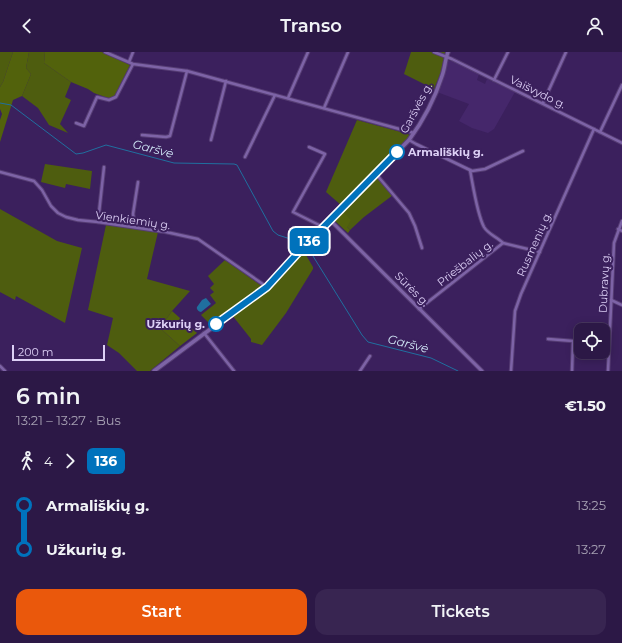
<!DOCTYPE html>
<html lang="en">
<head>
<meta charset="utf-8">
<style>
  :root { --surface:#2c1846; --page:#382551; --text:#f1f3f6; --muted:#a6a0b3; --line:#48375f; --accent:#ea580c }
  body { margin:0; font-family:Montserrat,sans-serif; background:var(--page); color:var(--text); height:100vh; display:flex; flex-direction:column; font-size:15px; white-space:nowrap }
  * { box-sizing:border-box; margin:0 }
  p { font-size:13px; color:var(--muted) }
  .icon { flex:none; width:22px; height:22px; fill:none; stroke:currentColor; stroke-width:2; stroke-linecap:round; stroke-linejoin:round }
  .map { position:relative; height:319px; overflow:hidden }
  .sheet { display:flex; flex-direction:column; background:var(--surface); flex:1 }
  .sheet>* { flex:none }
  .badge { padding:0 8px; border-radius:6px; font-size:14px; line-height:26px }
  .tools { position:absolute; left:574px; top:271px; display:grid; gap:8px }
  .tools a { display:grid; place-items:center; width:36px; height:36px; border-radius:8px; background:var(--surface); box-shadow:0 2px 10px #0003,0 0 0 1px var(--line); font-size:20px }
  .scale { position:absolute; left:12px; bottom:10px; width:93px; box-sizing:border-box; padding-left:4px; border:2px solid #ddd0f6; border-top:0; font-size:11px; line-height:14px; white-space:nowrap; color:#ddd0f6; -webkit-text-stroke:3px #3b205d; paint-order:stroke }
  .map>.badge { position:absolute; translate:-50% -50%; box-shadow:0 0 0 2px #fff }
  .legs { display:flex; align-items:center; gap:6px; height:44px; padding:0 16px; font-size:13px }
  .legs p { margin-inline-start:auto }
  .overview { display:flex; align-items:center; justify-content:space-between; height:68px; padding:0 16px }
  h1 { font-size:22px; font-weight:600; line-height:30px }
  .button { display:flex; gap:8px; margin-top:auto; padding:8px 16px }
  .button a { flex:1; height:46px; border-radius:12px; background:var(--accent); color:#fff; font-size:16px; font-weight:600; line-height:46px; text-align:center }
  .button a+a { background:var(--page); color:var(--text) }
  ul { padding:0 16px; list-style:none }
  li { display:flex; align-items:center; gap:14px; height:44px; font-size:15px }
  li i { display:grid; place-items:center; width:6px; height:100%; margin:0 5px; background:currentColor }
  li i::after { content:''; width:10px; height:10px; margin:-5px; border:3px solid; border-radius:50%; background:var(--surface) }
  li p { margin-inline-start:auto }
  li:first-child i { background:linear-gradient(#0000 50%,currentColor 0) }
  li:last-child i { background:linear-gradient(currentColor 50%,#0000 0) }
  header { display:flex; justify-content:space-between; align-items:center; height:52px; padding:0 16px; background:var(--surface); font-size:18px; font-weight:600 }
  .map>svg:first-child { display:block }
  .built { fill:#45276b }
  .green { fill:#4e5d0f }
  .forest { fill:#52620c }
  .water { fill:#206f9f }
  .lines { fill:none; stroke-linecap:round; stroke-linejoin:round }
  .stream { stroke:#206f9f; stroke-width:1 }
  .minor-casing { stroke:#563d74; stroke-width:4.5 }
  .tertiary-casing { stroke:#563d74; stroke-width:5 }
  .secondary-casing { stroke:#563d74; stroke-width:5.5 }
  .minor { stroke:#7d63a6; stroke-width:2.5 }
  .tertiary { stroke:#7d63a6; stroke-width:3 }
  .secondary { stroke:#7d63a6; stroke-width:3.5 }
  .line-1-casing { stroke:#fff; stroke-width:9 }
  .line-1 { stroke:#0072bc; stroke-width:6 }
  .stop-1-dot { fill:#fff; stroke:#0072bc; stroke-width:2 }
  .labels { text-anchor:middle; stroke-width:4; stroke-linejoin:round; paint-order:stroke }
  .street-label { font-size:11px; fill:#ddd0f6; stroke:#3b205d }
  .stop-label { font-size:11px; font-weight:bold; fill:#ddd0f6; stroke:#3b205d; text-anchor:start }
  .water-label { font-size:12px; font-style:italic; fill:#d0e6f6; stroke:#3b205d }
</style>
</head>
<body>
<header><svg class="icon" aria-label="back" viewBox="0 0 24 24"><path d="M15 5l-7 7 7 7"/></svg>Transo<svg class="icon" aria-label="person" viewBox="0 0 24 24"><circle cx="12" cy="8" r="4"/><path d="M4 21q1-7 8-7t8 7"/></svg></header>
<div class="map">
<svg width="622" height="319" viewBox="0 0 622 319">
  <rect width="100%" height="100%" fill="#3b205d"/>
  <path class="built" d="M448,9H453L479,22L477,28L485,32L487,27L515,40L494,77L488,81L472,76L459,69L469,52L437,40L447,10Z"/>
  <g class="green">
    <path d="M0,0H13L3,30L0,35Z"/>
    <path d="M29,0H45L44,11L71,30L65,45L71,48L60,72L68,81L49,73L38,56L22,44L31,22L26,16Z"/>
    <path d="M411,0H445L441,20L434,37L404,22Z"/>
    <path d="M357,68L408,82L410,84L341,153L326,140Z"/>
    <path d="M45,112L92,119L90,137L66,132L65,136L41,130Z"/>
    <path d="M376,124L393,143L364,165L350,178L347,175L342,159Z"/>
    <path d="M0,157L57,189L82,196L65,271L16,244L15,248L0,240Z"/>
    <path d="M106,173L158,180L147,227L190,239L172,259L160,276L180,294L150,319H137L119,301L107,293L113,266L88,258Z"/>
    <path d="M303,198L313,215V217L286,261L262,293L251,290V287L232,263L263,241L275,230Z"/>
    <path d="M225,208L263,235L210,272L201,263L216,251L210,243L214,240L210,236L214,232L208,224Z"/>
  </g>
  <g class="forest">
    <path d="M13,0H29L26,16L31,22L22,44L13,48L0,90V68L2,62L0,57V35L3,30Z"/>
    <path d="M45,0H102L130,13L114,45L111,47L94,41L88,37L71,30L44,11Z"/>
    <path d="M342,159L351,168L347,175L350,178L348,181L335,169V166Z"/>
    <path d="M172,259L197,281L180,294L160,276Z"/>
  </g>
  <path class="water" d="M206,246L211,252L201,260C199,260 196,257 197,255L202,248Z"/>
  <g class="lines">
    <g class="stream">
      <path d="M0,51L11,53L76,102L83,101L106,93L174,111L234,112L237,113L273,179L278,183L303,191"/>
      <path d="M308,196L362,283L368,290L431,306L458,319"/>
    </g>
    <g class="minor-casing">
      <g id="minor">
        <path d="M105,0L133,12L187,19L414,81"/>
        <path d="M434,0L452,7L622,91"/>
        <path d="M129,10L133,0"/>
        <path d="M494,28L508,0"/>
        <path d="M288,46L308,0"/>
        <path d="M543,51L566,0"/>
        <path d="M324,56L348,0"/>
        <path d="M76,71L84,74L97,45L109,48L116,45L133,12"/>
        <path d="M600,80L622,33"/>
        <path d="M142,83L166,85L170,84L187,19"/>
        <path d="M211,88L226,29"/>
        <path d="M409,88L416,92L472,119L485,117L523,99"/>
        <path d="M309,95L325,102L293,160L323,175"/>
        <path d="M245,105L275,43"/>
        <path d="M470,118C473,133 477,162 484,175C488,182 497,185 503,191L540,200"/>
        <path d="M0,120L34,129L42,138L51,154L58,161L66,165L78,168L98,170L166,180L198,187L267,235"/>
        <path d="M376,122L409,161L415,174L422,196"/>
        <path d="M98,170L104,115"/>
        <path d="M135,175L133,162L138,130"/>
        <path d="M618,177L622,179"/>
        <path d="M611,248L622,253"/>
        <path d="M419,257L503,191"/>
        <path d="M204,281L234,319"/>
        <path d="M548,287L573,289L572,319"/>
        <path d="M0,314L5,319"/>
        <path d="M360,319L370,304"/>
        <path d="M511,319L515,259L521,242L594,77"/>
        <path d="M608,319L614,191L622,169"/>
      </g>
    </g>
    <g class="tertiary-casing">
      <path id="tertiary" d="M330,168L482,319"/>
    </g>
    <g class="secondary-casing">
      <path id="secondary" d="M154,319L267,235L297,202L409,88C423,69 435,46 442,24C445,16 445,8 448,0"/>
    </g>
    <use href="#minor" class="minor"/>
    <use href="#tertiary" class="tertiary"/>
    <use href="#secondary" class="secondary"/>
  </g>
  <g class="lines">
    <g class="line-1-casing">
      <path id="line-1" d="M216,272L267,235L297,202L397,100"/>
    </g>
    <use href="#line-1" class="line-1"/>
  </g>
  <g class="stop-1-dot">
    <circle cx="397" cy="100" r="7"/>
    <circle cx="216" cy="272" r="7"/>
  </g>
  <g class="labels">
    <g class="street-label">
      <text transform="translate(538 40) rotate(26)" y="4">Vaišvydo g.</text>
      <text transform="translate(416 56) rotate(-62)" y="4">Garšvės g.</text>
      <text transform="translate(133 168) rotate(8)" y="4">Vienkiemių g.</text>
      <text transform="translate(534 192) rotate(-66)" y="4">Rusmenių g.</text>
      <text transform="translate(465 211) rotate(-38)" y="4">Priešbalių g.</text>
      <text transform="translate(604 231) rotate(-87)" y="4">Dubravų g.</text>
      <text transform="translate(412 237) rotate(45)" y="4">Sūrės g.</text>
    </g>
    <g class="stop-label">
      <text x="408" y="104">Armališkių g.</text>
      <text x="205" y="276" text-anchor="end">Užkurių g.</text>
    </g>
    <g class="water-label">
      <text transform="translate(153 97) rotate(14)" y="4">Garšvė</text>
      <text transform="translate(408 292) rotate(14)" y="4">Garšvė</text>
    </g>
  </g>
</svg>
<div class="tools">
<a><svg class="icon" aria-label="locate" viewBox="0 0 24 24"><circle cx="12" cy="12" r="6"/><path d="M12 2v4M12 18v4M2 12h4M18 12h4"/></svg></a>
</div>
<div class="scale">200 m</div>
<b class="badge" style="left:309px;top:189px;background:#0072bc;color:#fff">136</b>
</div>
<section class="sheet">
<div class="overview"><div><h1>6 min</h1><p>13:21 – 13:27 · Bus</p></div><b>€1.50</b></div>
<div class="legs"><svg class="icon" aria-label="walk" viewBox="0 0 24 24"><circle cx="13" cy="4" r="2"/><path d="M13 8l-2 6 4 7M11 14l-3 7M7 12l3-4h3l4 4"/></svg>4<svg class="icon" aria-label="forward" viewBox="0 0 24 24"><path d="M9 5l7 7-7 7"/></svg><b class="badge" style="background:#0072bc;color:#fff">136</b></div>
<ul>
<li><i style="color:#0072bc"></i><b>Armališkių g.</b><p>13:25</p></li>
<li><i style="color:#0072bc"></i><b>Užkurių g.</b><p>13:27</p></li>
</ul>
<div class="button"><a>Start</a><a>Tickets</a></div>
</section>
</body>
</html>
